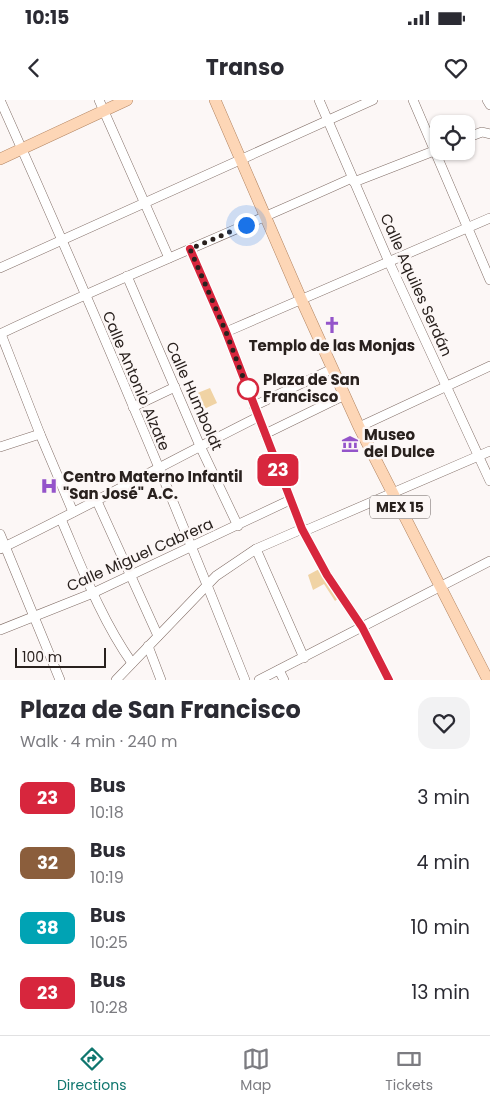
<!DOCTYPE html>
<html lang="en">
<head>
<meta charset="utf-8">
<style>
  :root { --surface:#fff; --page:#f2f2f3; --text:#2b2b33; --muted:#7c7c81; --line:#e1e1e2; --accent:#0f766e }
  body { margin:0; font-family:Poppins,sans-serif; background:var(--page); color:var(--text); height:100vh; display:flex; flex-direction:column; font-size:19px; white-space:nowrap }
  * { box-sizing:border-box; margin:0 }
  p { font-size:16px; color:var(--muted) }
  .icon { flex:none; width:28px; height:28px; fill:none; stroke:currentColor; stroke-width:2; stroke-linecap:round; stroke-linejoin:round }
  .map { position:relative; height:580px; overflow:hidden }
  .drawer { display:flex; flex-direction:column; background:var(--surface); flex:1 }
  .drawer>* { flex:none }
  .badge { padding:0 10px; border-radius:8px; font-size:18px; line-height:32px }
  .controls { position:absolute; left:430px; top:15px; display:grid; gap:10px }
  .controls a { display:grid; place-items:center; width:45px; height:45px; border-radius:10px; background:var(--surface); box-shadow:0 1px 4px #0004; font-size:25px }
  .scale { position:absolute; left:15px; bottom:12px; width:91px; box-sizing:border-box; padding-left:5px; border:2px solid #29211e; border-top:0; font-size:14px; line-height:18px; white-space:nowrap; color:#29211e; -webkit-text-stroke:4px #fcf7f6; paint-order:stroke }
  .you { position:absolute; width:25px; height:25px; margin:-12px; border:4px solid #fff; border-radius:50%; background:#1a73e8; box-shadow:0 0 0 8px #1a73e833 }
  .map>.badge { position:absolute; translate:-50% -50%; box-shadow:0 0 0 2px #fff }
  .round { display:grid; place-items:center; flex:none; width:52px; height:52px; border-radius:15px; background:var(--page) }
  .summary { display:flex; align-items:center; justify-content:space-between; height:85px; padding:0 20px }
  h1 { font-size:24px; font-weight:700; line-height:38px }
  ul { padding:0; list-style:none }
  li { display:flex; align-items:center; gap:15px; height:65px; padding:0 20px }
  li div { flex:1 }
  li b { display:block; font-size:19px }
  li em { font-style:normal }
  li .badge { min-width:55px; font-weight:700; text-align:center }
  .status { display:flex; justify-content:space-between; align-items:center; height:35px; padding:0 25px; background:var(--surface); direction:ltr }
  .status svg { height:14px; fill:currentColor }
  header { display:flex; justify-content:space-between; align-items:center; height:65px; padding:0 20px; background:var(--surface); font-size:22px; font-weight:700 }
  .tab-bar { display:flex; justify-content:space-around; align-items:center; height:70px; border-top:1px solid var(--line); background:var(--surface); font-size:14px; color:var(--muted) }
  .tab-bar a { display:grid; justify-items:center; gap:2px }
  .tab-bar .selected { color:var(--accent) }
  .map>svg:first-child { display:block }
  .green { fill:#f0d3a4 }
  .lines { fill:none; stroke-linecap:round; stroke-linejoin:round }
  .minor-casing { stroke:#826e67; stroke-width:10 }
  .major-casing { stroke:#b28461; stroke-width:12 }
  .minor { stroke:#fff; stroke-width:9 }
  .major { stroke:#fdd6b6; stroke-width:11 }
  .line-casing { stroke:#fff; stroke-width:11 }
  .line { stroke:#d7263d; stroke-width:8 }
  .walk { stroke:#29211e; stroke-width:5; stroke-dasharray:0 9 }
  .stop-dot { fill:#fff; stroke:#d7263d; stroke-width:2.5 }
  .labels { text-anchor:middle; stroke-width:5; stroke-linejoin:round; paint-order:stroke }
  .shield { fill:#fcf7f6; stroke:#68615f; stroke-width:1 }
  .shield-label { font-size:14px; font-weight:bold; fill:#29211e }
  .street-label { font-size:15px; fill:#29211e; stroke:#fcf7f6 }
  .poi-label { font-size:15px; font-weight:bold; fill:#29211e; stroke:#fcf7f6; text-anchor:start }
  .stop-label { font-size:15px; font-weight:bold; fill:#29211e; stroke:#fcf7f6; text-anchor:start }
</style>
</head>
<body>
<div class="status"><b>10:15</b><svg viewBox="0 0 49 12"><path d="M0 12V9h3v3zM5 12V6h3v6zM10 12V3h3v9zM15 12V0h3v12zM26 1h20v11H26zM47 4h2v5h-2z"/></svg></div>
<header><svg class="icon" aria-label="back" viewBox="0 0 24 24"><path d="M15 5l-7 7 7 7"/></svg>Transo<svg class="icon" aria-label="heart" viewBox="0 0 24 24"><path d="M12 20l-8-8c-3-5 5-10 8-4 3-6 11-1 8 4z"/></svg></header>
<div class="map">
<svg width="490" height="580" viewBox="0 0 490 580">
  <rect width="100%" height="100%" fill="#fcf7f6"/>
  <g class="green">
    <path d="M210,288L217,303L202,310L195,294Z"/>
    <path d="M321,468L339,498L335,501L324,484L313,490L308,475Z"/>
  </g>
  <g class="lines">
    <g class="minor-casing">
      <g id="minor">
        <path d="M0,0C86,192 168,385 245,580"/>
        <path d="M99,0L169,158"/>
        <path d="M319,0L389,162L490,381"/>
        <path d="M413,0L490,180"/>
        <path d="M487,0L490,5"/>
        <path d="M466,38L482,32L490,34"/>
        <path d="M354,82L439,49"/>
        <path d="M190,149L226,232L302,429L327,475L362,527L389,580"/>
        <path d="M0,168L373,0"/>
        <path d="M127,176L200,346L238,426"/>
        <path d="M226,232L490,118"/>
        <path d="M0,234C116,179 235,131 352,78"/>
        <path d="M1,234L40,334L73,412"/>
        <path d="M254,306L332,269"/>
        <path d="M133,307L175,287"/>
        <path d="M359,327L490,266"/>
        <path d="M265,334L345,295"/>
        <path d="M0,347L40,334"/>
        <path d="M96,399L158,536"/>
        <path d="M61,419C82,468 101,519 132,563"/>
        <path d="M0,434L60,580"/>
        <path d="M0,449C87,407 172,360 258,317"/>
        <path d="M256,449L304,558"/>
        <path d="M0,530L93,493L290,400"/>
        <path d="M148,546L161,580"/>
        <path d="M279,570L284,580"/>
        <path d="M116,580L216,476L256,449L302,429H309L490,351"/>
        <path d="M259,580L490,461"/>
      </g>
    </g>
    <g class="major-casing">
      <g id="major">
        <path d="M215,0L301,199L359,327L488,580"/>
        <path d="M0,59L127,0"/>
      </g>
    </g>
    <use href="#minor" class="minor"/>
    <use href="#major" class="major"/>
  </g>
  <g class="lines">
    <g class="line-casing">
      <path id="line" d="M190,149L226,232L302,429L327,475L362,527L389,580"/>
    </g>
    <use href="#line" class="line"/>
    <path class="walk" d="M246,125L190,149L226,232L249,293L248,289"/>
  </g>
  <defs>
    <g id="church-bare" transform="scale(1.35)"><path d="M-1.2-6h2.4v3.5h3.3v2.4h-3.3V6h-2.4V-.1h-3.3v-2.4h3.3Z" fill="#9454ca" stroke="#fcf7f6" stroke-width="2.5" paint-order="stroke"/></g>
    <g id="museum-bare" transform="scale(1.35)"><path d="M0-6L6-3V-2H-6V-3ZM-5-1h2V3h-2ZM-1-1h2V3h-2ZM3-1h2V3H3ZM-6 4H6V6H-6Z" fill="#9454ca" stroke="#fcf7f6" stroke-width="2.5" paint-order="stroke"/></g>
    <g id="hospital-bare" transform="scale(1.35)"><path d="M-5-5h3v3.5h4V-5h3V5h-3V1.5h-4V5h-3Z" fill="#9454ca" stroke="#fcf7f6" stroke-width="2.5" paint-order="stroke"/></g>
  </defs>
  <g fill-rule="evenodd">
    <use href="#church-bare" x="332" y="225"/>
    <use href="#museum-bare" x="350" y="344"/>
    <use href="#hospital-bare" x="49" y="386"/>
  </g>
  <circle class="stop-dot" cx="248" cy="289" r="10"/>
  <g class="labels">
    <rect class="shield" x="370" y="395.5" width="60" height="23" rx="4"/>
    <g class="shield-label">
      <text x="400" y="412">MEX 15</text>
    </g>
    <g class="street-label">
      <text transform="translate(416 185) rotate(66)" y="5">Calle Aquiles Serdán</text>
      <text transform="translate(136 281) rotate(67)" y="5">Calle Antonio Alzate</text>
      <text transform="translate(194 296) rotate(66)" y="5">Calle Humboldt</text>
      <text transform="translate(140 455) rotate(-24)" y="5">Calle Miguel Cabrera</text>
    </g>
    <g class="poi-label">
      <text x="332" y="251" text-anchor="middle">Templo de las Monjas</text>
      <text x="364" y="340">Museo<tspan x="364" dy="17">del Dulce</tspan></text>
      <text x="63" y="382">Centro Materno Infantil<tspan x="63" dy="17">"San José" A.C.</tspan></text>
    </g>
    <g class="stop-label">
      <text x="263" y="285">Plaza de San<tspan x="263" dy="17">Francisco</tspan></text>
    </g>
  </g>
</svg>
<div class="controls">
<a><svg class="icon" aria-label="locate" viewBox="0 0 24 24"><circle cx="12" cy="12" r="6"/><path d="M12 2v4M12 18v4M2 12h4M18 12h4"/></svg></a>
</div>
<div class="scale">100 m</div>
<div class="you" style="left:246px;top:125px"></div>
<b class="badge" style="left:278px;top:370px;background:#d7263d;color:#fff">23</b>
</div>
<section class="drawer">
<div class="summary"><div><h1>Plaza de San Francisco</h1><p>Walk · 4 min · 240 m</p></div><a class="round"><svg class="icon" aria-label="heart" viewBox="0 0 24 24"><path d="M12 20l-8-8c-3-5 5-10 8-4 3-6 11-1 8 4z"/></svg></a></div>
<ul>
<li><span class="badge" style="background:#d7263d;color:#fff">23</span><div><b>Bus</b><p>10:18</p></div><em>3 min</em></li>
<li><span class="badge" style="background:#8b5e3c;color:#fff">32</span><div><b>Bus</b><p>10:19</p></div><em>4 min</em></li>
<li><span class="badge" style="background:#00a3b4;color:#fff">38</span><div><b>Bus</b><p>10:25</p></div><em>10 min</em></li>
<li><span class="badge" style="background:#d7263d;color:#fff">23</span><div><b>Bus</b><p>10:28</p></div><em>13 min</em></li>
</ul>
</section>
<nav class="tab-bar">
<a class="selected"><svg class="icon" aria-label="directions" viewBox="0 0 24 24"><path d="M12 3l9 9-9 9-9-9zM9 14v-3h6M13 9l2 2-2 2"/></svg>Directions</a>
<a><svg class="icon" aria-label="map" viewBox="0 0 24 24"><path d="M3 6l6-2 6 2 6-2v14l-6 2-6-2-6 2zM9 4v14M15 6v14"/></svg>Map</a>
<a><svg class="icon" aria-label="tickets" viewBox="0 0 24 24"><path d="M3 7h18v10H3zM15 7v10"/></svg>Tickets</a>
</nav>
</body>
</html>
